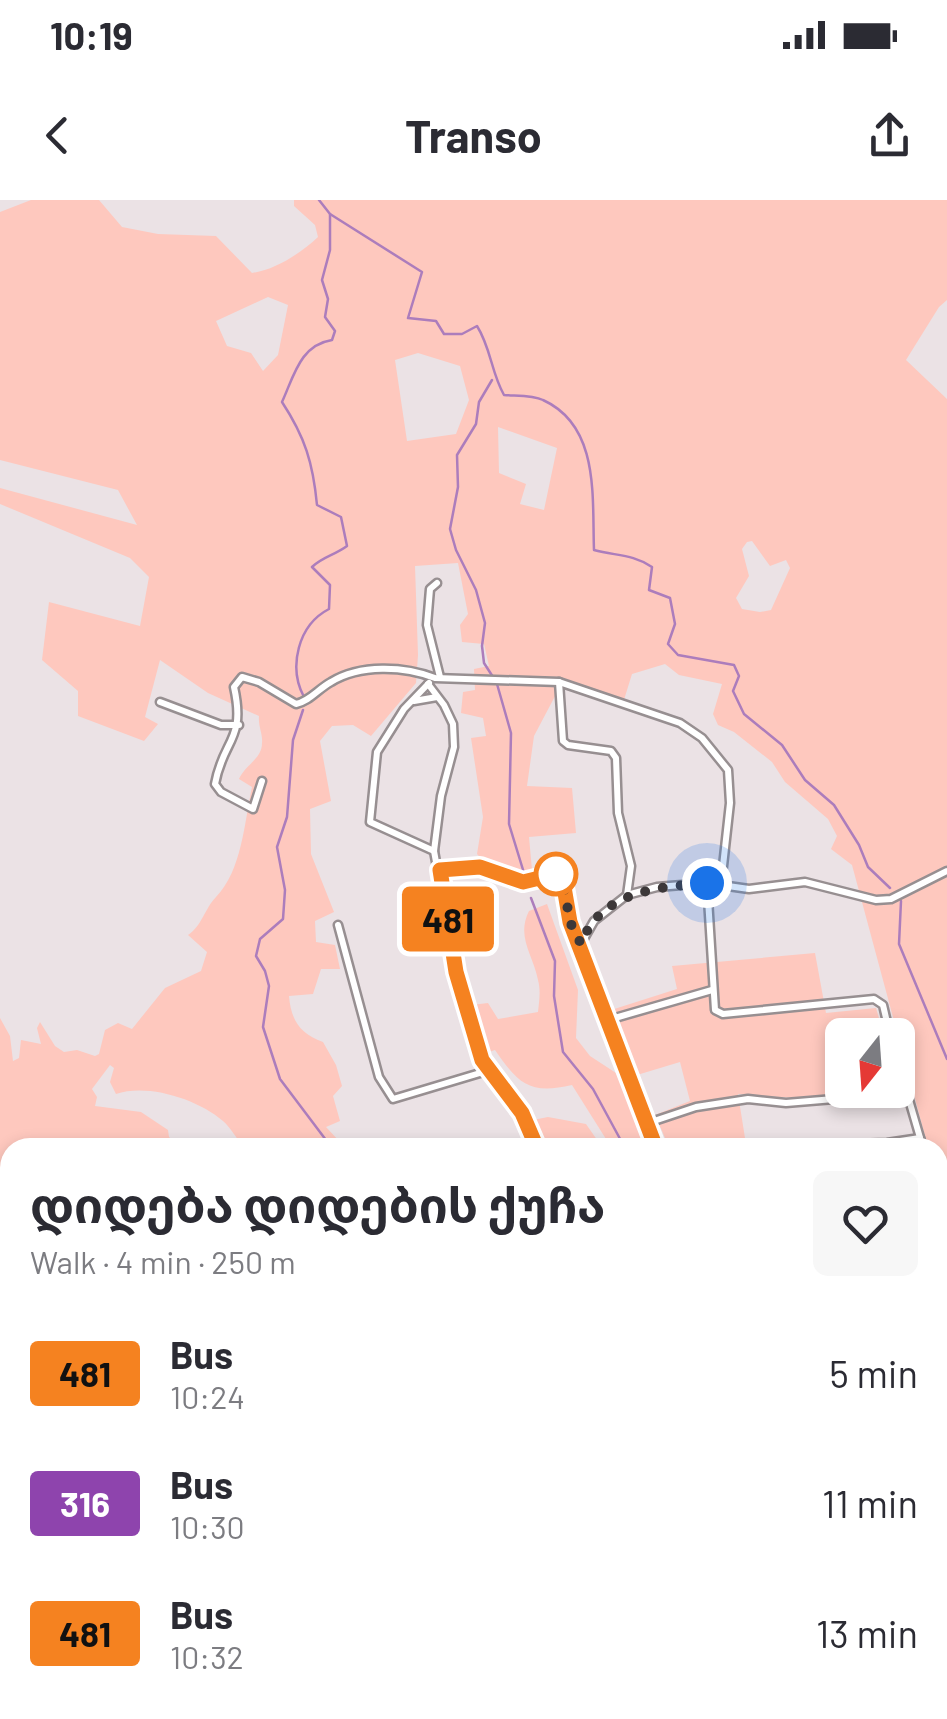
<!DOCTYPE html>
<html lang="en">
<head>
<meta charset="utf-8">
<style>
  :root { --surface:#fff; --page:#f7f7f7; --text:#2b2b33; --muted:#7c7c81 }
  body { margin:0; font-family:Barlow,"Noto Sans Georgian",sans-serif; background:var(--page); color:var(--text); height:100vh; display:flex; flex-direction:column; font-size:38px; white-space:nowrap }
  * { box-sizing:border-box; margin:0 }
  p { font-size:32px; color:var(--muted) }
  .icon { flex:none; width:55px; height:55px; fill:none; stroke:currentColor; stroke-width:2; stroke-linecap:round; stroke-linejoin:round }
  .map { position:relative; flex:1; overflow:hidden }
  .sheet { position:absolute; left:0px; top:938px; width:948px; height:582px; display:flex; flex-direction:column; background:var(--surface); border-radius:30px 30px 0 0; box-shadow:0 5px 15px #0003 }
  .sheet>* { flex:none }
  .badge { padding:0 20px; border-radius:8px; font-size:35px; line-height:65px }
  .needle { width:65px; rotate:197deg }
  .tools { position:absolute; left:825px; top:818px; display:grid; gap:20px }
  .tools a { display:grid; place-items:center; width:90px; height:90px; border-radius:15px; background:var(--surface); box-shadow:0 5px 15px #0003; font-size:50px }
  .you { position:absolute; width:50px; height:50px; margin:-25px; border:8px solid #fff; border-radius:50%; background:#1a73e8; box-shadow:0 0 0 15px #1a73e833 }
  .map>.badge { position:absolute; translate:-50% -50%; box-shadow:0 0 0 5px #fff }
  .round { display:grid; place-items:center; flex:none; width:105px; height:105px; border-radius:15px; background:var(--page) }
  .headline { display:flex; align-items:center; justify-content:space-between; height:170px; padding:0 30px }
  h1 { font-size:48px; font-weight:700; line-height:75px }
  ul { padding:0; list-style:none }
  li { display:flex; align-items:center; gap:30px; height:130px; padding:0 30px }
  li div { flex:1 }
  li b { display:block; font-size:38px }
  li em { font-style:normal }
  li .badge { min-width:110px; font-weight:700; text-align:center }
  .status { display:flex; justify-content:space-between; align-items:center; height:70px; padding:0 50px; background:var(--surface); direction:ltr }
  .status svg { height:28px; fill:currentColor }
  header { display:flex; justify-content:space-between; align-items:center; height:130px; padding:0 30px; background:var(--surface); font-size:45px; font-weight:700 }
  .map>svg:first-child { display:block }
  .green { fill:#fec8be; fill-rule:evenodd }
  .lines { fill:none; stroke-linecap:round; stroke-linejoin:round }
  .stream { stroke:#ac7dbc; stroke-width:2.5 }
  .street-casing { stroke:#978f91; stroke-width:11 }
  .secondary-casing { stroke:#978f91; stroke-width:14 }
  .street { stroke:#fff; stroke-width:6 }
  .secondary { stroke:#fff; stroke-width:9 }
  .line-casing { stroke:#fff; stroke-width:22 }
  .line { stroke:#f58220; stroke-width:15 }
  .walk { stroke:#3c3839; stroke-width:10; stroke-dasharray:0 18 }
  .stop-dot { fill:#fff; stroke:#f58220; stroke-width:5 }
</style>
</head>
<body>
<div class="status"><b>10:19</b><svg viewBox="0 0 49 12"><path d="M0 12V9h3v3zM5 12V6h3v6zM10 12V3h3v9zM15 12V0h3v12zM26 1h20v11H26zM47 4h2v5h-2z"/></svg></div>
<header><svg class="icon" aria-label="back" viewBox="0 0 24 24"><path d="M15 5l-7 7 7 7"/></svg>Transo<svg class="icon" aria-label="share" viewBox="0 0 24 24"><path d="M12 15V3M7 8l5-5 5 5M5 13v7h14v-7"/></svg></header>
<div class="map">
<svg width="947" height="1519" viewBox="0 0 947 1519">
  <rect width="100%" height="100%" fill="#ebe2e5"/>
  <g class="green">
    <path d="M31,0H99L122,27L158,34L216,36L252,73C275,70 301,53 318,37L315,25L294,6V0H947V100L939,107L906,160L947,199V962L938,966V948L928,947L852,665L831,649L837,636L828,619L785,582L772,562L734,532L718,525L713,514L722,484L679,475L665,464L632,474L623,503L563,481L534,536L527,586L572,588L576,633L529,637L532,670C511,681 491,670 477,654L483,617L471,538L486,536L483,518L461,513L463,492L475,490L474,469L489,466L484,444L462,442L460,425L468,414L458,363L415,366L418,455L416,483L371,536L353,525L332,526L320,541L331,601L310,609L311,654L334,712L315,721L316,742L335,745L340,769H321L313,794L289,796C291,820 300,834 323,842L336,865L342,886L333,896L340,921L326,927L340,942L362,947H243C237,939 231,928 223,921C198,899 147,883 116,894L110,882L114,868L110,865L92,889L97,897L95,906L141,912L168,930L169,937L180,947L10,948V1510H595L598,1519H0V818L10,836L13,861L19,858L21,840L41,844L37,828L40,822L55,846L64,852L77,850L95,856L99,854L105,830L118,823L132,829L165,788L201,771L207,752L188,735C202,726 205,708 216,697C242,670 244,624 252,587L239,579C245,565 262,559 262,543C263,534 258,526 259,516L208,493L160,460L145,517L158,524L144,541L78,516V491L42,460L49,402L140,426L149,377L130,358L0,304V288L137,325L118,290L0,260V12ZM268,97L288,105L278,155L263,171L251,153L227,146L216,121ZM418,153L460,166L469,200L456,234L407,241L395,160ZM498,227L557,248L544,310L520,304L526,284L499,273ZM752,341L770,366L786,360L790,368L771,410L760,412L742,409L736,398L749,376L742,349L747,342Z"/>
    <path d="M547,704L578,790L576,838L590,856L616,873L641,919L650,947H611L572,885C529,895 518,883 495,850L480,855L463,806L488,803L498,819L538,812C539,802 541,791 538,780C533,754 516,737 529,711Z"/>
    <path d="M815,753L826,813L876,808L884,835H842V890H874L794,898L738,894L745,938L706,942L708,947H669L655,915L690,901L680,862L637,875L608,811L677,789L672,766Z"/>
    <path d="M548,917L586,924L602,947L491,948L529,937L523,922Z"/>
    <path d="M947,1436V1519H879L880,1510H938V1438Z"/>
    <path d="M729,1510H834L871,1516V1519H730Z"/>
  </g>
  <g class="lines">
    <g class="stream">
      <path d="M330,14L422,72L408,118L436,121L444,134H462L477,126C491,148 491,172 504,195C516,196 533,195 543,200C600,226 592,297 594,350C616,356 633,354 652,367L649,390L670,398L675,424L668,444L678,455L734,465L739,476L733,491L744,514L782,545L805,580L834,605L859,645L868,667L890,688"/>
      <path d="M492,180L479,202L476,224L457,255L458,287L450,329L456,350L476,390L485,423L482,446L484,463L493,477"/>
      <path d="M497,484L511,533L509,624L524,673"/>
      <path d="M304,497C288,467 298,425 329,409L330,385L312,367C322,357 335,355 347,346L341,317L317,305C313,263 305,237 282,202C294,176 300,145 332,140L335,131L325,117L328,99L322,80L330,50V14L319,0"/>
      <path d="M303,510L293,540L287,617L277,647L285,690L283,719L260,739L256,756L265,771L269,786L263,827L280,879L332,948"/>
      <path d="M531,698L555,761L554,796L563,852L593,889L625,948"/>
      <path d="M901,701L899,744L947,859"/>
      <path d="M0,1428L10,1423"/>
      <path d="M126,1510H135"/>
      <path d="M323,1510L325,1519"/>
      <path d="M567,1510L569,1519"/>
      <path d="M110,1519L118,1510"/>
      <path d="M297,1519L304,1510"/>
    </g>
    <g class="street-casing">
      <g id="street">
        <path d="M437,383L430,389L427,425L440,477"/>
        <path d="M559,482L563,541L568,545L611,551L616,558L618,613L631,666L627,695"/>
        <path d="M429,483L404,509L377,552L370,622L434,651"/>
        <path d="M428,484L444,505L453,524L454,547L441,596L434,651L456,772L482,860L522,913L537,948"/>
        <path d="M414,501L437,497"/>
        <path d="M160,502L221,525H239"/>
        <path d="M262,581L253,609L221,592L215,584C223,539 246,541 234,487L242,477L259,482L296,504C310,501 318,489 331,482C360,464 404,466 435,478L559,482L680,523L702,538L728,570L730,603L721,684"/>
        <path d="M440,670L480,667L523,682L556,674L564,687L571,722L656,948"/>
        <path d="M707,683L715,810L723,814L874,799L883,805L890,835"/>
        <path d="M338,725L379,877L393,899L490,870"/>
        <path d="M582,742L594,721L627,695L657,687L707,683L749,689L805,682L876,700L891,699L947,671"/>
        <path d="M608,820L712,790"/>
        <path d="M898,862L923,948"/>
        <path d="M648,923L696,907L748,899L786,903L906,893"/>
        <path d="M715,948L887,943L920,938"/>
        <path d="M938,1068L947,1081"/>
        <path d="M938,1424H947"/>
        <path d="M668,1510L671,1519"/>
      </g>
    </g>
    <g class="secondary-casing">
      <g id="secondary">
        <path d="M938,1162L947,1153"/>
        <path d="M876,1519L877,1510"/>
      </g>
    </g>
    <use href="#street" class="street"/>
    <use href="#secondary" class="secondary"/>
  </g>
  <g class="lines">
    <g class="line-casing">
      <path id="line" d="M537,948L522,913L482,860L456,772L440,670L480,667L523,682L556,674L564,687L570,722L656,948"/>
    </g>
    <use href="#line" class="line"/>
    <path class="walk" d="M556,674L564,687L570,722L581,744C600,691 659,687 707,683"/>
  </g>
  <circle class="stop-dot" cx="556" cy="674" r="20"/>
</svg>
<div class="tools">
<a><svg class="needle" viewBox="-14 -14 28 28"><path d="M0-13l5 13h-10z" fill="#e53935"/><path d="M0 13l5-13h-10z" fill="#7c7c81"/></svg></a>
</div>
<div class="you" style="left:707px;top:683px"></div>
<b class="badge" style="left:448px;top:719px;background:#f58220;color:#111">481</b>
<section class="sheet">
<div class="headline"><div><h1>დიდება დიდების ქუჩა</h1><p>Walk · 4 min · 250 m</p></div><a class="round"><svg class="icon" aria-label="heart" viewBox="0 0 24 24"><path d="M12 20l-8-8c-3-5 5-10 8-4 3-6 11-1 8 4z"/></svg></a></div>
<ul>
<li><span class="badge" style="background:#f58220;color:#111">481</span><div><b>Bus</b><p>10:24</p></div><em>5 min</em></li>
<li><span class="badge" style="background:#8e44ad;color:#fff">316</span><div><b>Bus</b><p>10:30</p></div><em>11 min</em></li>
<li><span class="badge" style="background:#f58220;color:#111">481</span><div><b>Bus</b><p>10:32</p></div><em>13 min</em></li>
</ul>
</section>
</div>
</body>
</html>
